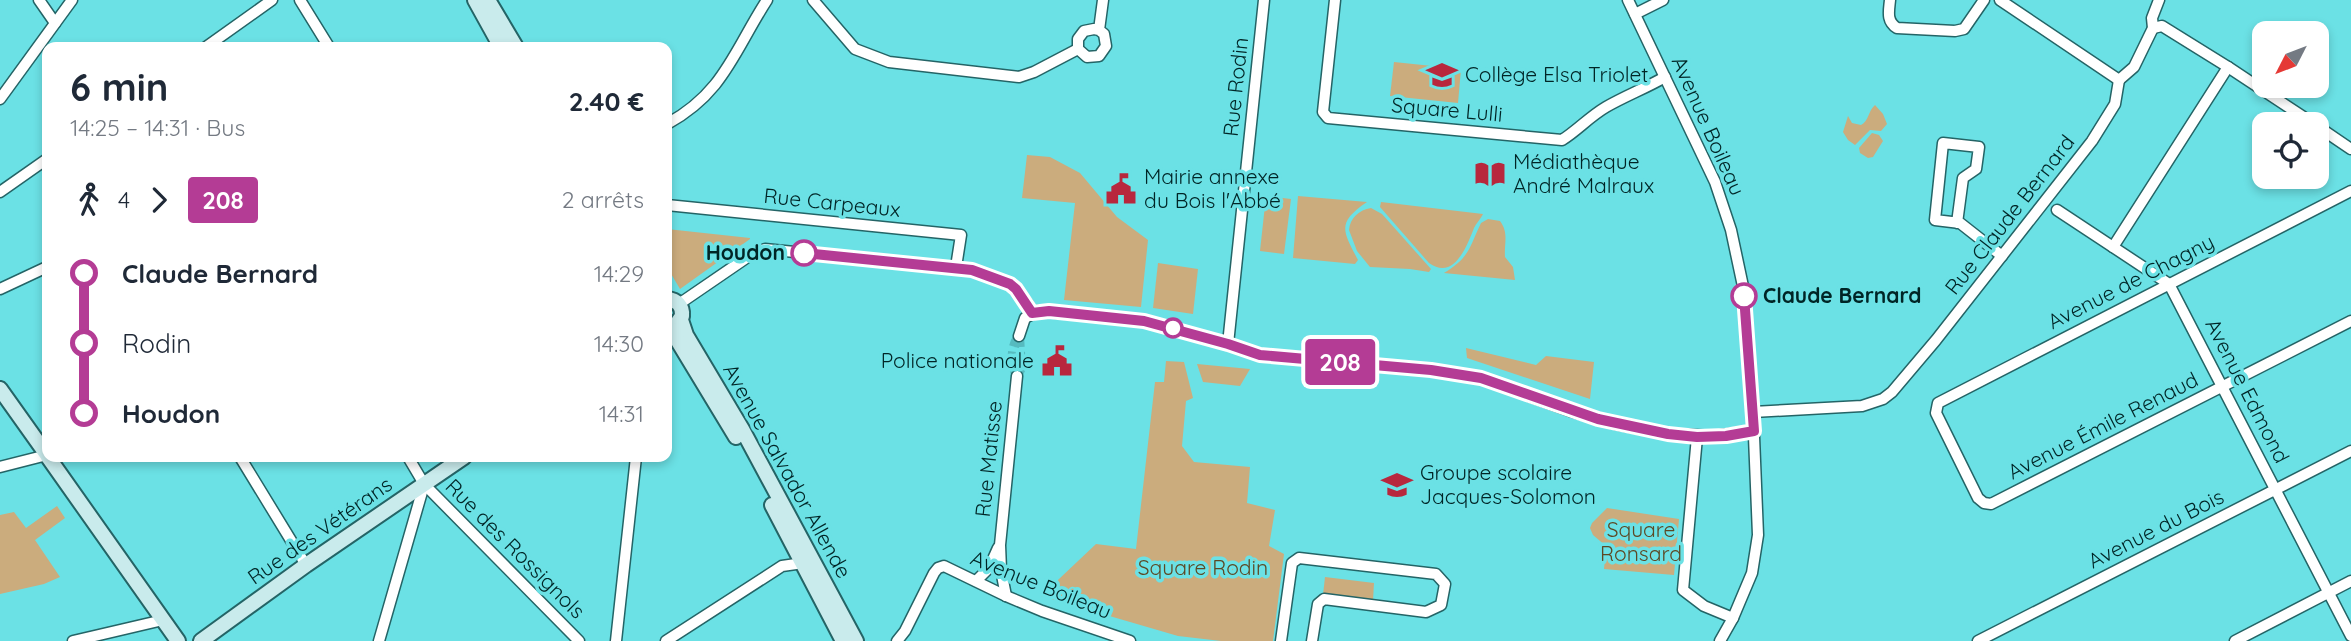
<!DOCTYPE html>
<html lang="fr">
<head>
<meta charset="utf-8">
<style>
  :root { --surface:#fff; --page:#f6f6f7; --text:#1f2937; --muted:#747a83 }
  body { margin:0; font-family:Quicksand,sans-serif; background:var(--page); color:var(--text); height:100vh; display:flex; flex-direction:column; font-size:26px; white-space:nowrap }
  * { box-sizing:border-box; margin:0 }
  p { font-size:23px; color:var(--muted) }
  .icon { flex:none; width:38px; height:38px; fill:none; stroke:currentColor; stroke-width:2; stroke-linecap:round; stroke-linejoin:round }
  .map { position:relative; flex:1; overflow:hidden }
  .sheet { position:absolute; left:42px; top:42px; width:630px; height:420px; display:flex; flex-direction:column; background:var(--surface); border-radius:14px; box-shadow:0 4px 10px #0003 }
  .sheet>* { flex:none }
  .badge { padding:0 14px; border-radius:5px; font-size:24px; line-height:46px }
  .needle { width:46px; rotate:228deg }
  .controls { position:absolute; left:2252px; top:21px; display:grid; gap:14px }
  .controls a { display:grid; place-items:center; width:77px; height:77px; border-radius:14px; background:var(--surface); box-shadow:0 4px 10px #0003; font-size:35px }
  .map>.badge { position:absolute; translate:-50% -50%; box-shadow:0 0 0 4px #fff }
  .legs { display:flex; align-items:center; gap:10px; height:77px; padding:0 28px; font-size:23px }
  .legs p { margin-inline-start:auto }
  .head { display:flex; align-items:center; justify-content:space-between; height:119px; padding:0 28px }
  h1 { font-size:38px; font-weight:700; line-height:52px }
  ul { padding:0 28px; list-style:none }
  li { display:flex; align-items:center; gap:24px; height:70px; font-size:26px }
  li i { display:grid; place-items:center; width:10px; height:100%; margin:0 9px; background:currentColor }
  li i::after { content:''; width:18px; height:18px; margin:-9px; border:5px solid; border-radius:50%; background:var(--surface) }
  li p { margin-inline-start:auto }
  li:first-child i { background:linear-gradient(#0000 50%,currentColor 0) }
  li:last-child i { background:linear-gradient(currentColor 50%,#0000 0) }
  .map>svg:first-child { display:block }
  .green { fill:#cbac7d }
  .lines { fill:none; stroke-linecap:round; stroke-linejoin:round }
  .street-tunnel { stroke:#56bbbf; stroke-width:10; stroke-dasharray:10 5; stroke-linecap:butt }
  .street-casing { stroke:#246466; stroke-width:13 }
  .secondary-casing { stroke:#246466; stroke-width:18 }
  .street { stroke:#fff; stroke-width:10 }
  .secondary { stroke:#c9ebec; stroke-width:14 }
  .line-1-casing { stroke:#fff; stroke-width:16 }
  .line-1 { stroke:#b43c95; stroke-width:10 }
  .stop-1-dot { fill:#fff; stroke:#b43c95; stroke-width:3.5 }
  .labels { text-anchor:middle; stroke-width:7; stroke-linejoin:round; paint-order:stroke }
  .poi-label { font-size:21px; fill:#002526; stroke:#6be1e5; text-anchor:start }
  .street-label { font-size:21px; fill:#002526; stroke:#6be1e5 }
  .stop-label { font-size:21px; font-weight:bold; fill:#002526; stroke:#6be1e5; text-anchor:end }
  .park-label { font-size:21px; fill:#5d4824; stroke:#6be1e5 }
</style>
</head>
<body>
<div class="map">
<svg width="2351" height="641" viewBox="0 0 2351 641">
  <rect width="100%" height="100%" fill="#6be1e5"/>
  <g class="green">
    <path d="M1394,62L1461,69L1458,103L1390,96Z"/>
    <path d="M1875,105L1883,114L1887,124L1881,131L1870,130L1855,145L1848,140L1843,132L1848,116L1852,123L1861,125C1869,121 1868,111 1875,105Z"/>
    <path d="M1872,133L1879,135L1883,141L1873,157L1868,158L1860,153L1859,148Z"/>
    <path d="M1027,155L1050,157L1080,173L1117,217L1148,240L1141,307L1064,300L1075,203L1022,198Z"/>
    <path d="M1266,196L1291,199L1284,254L1260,251Z"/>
    <path d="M1298,196L1367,202C1336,223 1343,231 1358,260L1355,264L1293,258Z"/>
    <path d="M1381,202L1483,214C1481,219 1476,223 1474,228C1467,246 1454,281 1429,263L1380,207Z"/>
    <path d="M1371,208L1382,214L1431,269L1429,272L1410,269L1370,267L1357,251L1349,230C1350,218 1359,210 1371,208Z"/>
    <path d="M1488,219L1500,221C1509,233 1504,243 1505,257L1513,267L1515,280L1444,273C1470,257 1469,248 1481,223Z"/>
    <path d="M667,229L750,238V239L680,289L667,267Z"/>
    <path d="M1158,263L1198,269L1193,314L1153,308Z"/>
    <path d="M1466,348L1536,365L1546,356L1594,362L1590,399L1467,358Z"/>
    <path d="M1166,361L1184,362L1193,398L1186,401L1182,446L1194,462L1250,467L1247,503L1275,510L1269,546L1284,554L1273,641H1221L1178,636L1041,596L1096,544L1136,549L1155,382H1164Z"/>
    <path d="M1197,364L1250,369L1240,386L1203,382Z"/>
    <path d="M57,506L65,518L35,540L60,577L44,584L0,594V515L14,512L26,528Z"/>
    <path d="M1607,508L1679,519L1674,575L1604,569L1606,546L1593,535L1590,528L1592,523Z"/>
    <path d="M1325,577L1374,583L1373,600L1323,595Z"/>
  </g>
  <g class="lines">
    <g class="street-tunnel">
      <path d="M1017,376C1011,363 1011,347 1019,336"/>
      <path d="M1017,376L1021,368L1019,336"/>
    </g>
    <g class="street-casing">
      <g id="street">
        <path d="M39,0L55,23"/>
        <path d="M300,0L329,47"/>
        <path d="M813,0L855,49L889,62L1019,77L1034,72L1078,49"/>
        <path d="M1335,0L1323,112L1328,118L1562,140C1578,130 1589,117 1606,107C1625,96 1646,88 1665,77"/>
        <path d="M1628,0L1715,182L1731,230L1744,291L1753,412L1758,535L1752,573L1733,618L1720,641"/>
        <path d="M1890,0C1889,11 1886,21 1897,28L1955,31L1964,29L1984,0"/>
        <path d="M2000,0L2119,80"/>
        <path d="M1635,14L1663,0"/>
        <path d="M2153,28L2162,26L2228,67L2314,124"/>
        <path d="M1099,30L1094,29L1084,31L1078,39V49L1087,57L1099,56L1106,46L1104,34L1099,30L1103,0"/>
        <path d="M206,47L272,0"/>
        <path d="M2119,80L2134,67L2153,28L2152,18L2159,0"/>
        <path d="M0,99L72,0"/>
        <path d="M667,124C724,93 734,51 767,0"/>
        <path d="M2317,126L2351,149"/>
        <path d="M2351,191L1938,403L1936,413L1978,498L1984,503L1991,504L2351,321"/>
        <path d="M0,192L47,159"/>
        <path d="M667,205L961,235L956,267"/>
        <path d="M2057,210L2169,284L2351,636"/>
        <path d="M1957,223L1963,178L1976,169L1979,147L1943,143L1935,220L1960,223L2002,256"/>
        <path d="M2113,247L2228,67"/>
        <path d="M0,289L47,267"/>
        <path d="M679,304L752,254L765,249L972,270L1010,284L1027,303L1032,313"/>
        <path d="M1019,336L1025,318L1038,311L1144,321L1228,344L1260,355L1431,370L1481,378L1570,411L1616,424L1668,434L1716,436L1754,431"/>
        <path d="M1228,344L1264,0"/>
        <path d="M1753,412L1862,406L1883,399L1892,392L1936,340L2092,141L2115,104L2119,80"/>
        <path d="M1697,437L1683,590L1704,606L1733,618"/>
        <path d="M240,457L306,565"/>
        <path d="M408,457L424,484L579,641"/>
        <path d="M0,467L47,455"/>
        <path d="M976,581L989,568L998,548"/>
        <path d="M1006,596L1001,570L1000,545L1017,376"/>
        <path d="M73,641L163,620"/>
        <path d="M379,641L424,485"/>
        <path d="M616,641L636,457"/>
        <path d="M666,641L782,566L803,563"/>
        <path d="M897,641L905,631L934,573L938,568L944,566L1006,596L1042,611L1130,641"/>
        <path d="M1281,641L1292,563L1299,558L1436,574L1445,584L1441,605L1426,612L1324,599L1318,604L1312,641"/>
        <path d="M1978,641L2351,451"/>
        <path d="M2235,641L2351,581"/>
      </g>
    </g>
    <g class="secondary-casing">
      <g id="secondary">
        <path d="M475,0L501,47"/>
        <path d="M488,0L516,47"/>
        <path d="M667,299C677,300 683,306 682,316L675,326"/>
        <path d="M681,320L686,335L742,429L856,641"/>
        <path d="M670,328L736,437"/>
        <path d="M0,389L47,455"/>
        <path d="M48,457L178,641"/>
        <path d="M772,505L843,641"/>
        <path d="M201,641L306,565L464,457"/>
      </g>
    </g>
    <use href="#street" class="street"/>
    <use href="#secondary" class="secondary"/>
  </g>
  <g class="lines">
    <g class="line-1-casing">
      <path id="line-1" d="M804,253L972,270L1010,284L1016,289L1032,313L1049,311L1144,321L1228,344L1260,355L1431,370L1462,375L1481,378L1598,419L1668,434L1697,437L1726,436L1754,431L1744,296"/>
    </g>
    <use href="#line-1" class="line-1"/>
  </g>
  <defs>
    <g id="school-bare" transform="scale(2.415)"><path d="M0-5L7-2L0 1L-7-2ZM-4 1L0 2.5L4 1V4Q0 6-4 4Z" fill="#b8273d" stroke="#6be1e5" stroke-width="2.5" paint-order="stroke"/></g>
    <g id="library-bare" transform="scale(2.415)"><path d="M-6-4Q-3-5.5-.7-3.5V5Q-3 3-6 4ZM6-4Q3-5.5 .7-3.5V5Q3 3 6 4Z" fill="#b8273d" stroke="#6be1e5" stroke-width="2.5" paint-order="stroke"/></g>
    <g id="civic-bare" transform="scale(2.415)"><path d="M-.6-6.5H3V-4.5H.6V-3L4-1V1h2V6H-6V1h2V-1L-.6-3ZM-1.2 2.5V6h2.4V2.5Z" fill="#b8273d" stroke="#6be1e5" stroke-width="2.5" paint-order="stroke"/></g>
  </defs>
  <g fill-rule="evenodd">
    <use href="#school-bare" x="1442" y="75"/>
    <use href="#library-bare" x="1490" y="174"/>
    <use href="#civic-bare" x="1121" y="189"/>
    <use href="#civic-bare" x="1057" y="361"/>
    <use href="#school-bare" x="1397" y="485"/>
  </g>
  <g class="stop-1-dot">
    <circle cx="804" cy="253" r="12"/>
    <circle cx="1744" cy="296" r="12"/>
    <circle cx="1173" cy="328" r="9"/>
  </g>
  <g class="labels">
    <g class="poi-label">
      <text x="1465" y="82">Collège Elsa Triolet</text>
      <text x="1513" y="169">Médiathèque<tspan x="1513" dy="24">André Malraux</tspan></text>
      <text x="1144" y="184">Mairie annexe<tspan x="1144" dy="24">du Bois l'Abbé</tspan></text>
      <text x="1034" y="368" text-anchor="end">Police nationale</text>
      <text x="1420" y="480">Groupe scolaire<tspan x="1420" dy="24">Jacques-Solomon</tspan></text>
    </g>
    <g class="street-label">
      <text transform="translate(1236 87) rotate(-84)" y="7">Rue Rodin</text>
      <text transform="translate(1447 110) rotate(5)" y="7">Square Lulli</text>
      <text transform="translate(1708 126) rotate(66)" y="7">Avenue Boileau</text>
      <text transform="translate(832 203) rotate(6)" y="7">Rue Carpeaux</text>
      <text transform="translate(2010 215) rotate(-52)" y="7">Rue Claude Bernard</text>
      <text transform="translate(2131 282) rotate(-27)" y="7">Avenue de Chagny</text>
      <text transform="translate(2247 391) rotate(63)" y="7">Avenue Edmond</text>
      <text transform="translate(2103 426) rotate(-27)" y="7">Avenue Émile Renaud</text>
      <text transform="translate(989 459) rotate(-84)" y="7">Rue Matisse</text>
      <text transform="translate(787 471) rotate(61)" y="7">Avenue Salvador Allende</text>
      <text transform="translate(2156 529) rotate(-27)" y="7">Avenue du Bois</text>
      <text transform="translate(320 531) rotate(-35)" y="7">Rue des Vétérans</text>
      <text transform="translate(515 549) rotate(45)" y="7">Rue des Rossignols</text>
      <text transform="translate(1041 585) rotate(22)" y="7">Avenue Boileau</text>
    </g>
    <g class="stop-label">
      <text x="785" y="260">Houdon</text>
      <text x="1763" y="303" text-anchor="start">Claude Bernard</text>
    </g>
    <g class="park-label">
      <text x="1641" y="537">Square<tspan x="1641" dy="24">Ronsard</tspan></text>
      <text x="1203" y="575">Square Rodin</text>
    </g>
  </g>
</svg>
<div class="controls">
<a><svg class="needle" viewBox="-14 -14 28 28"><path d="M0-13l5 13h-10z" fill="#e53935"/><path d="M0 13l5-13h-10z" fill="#747a83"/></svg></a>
<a><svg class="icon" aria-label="locate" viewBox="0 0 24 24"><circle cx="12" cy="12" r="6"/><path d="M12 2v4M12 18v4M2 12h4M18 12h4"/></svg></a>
</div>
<b class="badge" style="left:1340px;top:362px;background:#b43c95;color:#fff">208</b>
<section class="sheet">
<div class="head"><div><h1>6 min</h1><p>14:25 – 14:31 · Bus</p></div><b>2.40 €</b></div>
<div class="legs"><svg class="icon" aria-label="walk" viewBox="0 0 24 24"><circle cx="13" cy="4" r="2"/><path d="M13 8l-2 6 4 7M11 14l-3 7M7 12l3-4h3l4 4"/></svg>4<svg class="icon" aria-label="forward" viewBox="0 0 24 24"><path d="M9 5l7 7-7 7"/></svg><b class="badge" style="background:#b43c95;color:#fff">208</b><p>2 arrêts</p></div>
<ul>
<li><i style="color:#b43c95"></i><b>Claude Bernard</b><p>14:29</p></li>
<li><i style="color:#b43c95"></i><span>Rodin</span><p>14:30</p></li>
<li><i style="color:#b43c95"></i><b>Houdon</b><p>14:31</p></li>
</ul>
</section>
</div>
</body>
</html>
